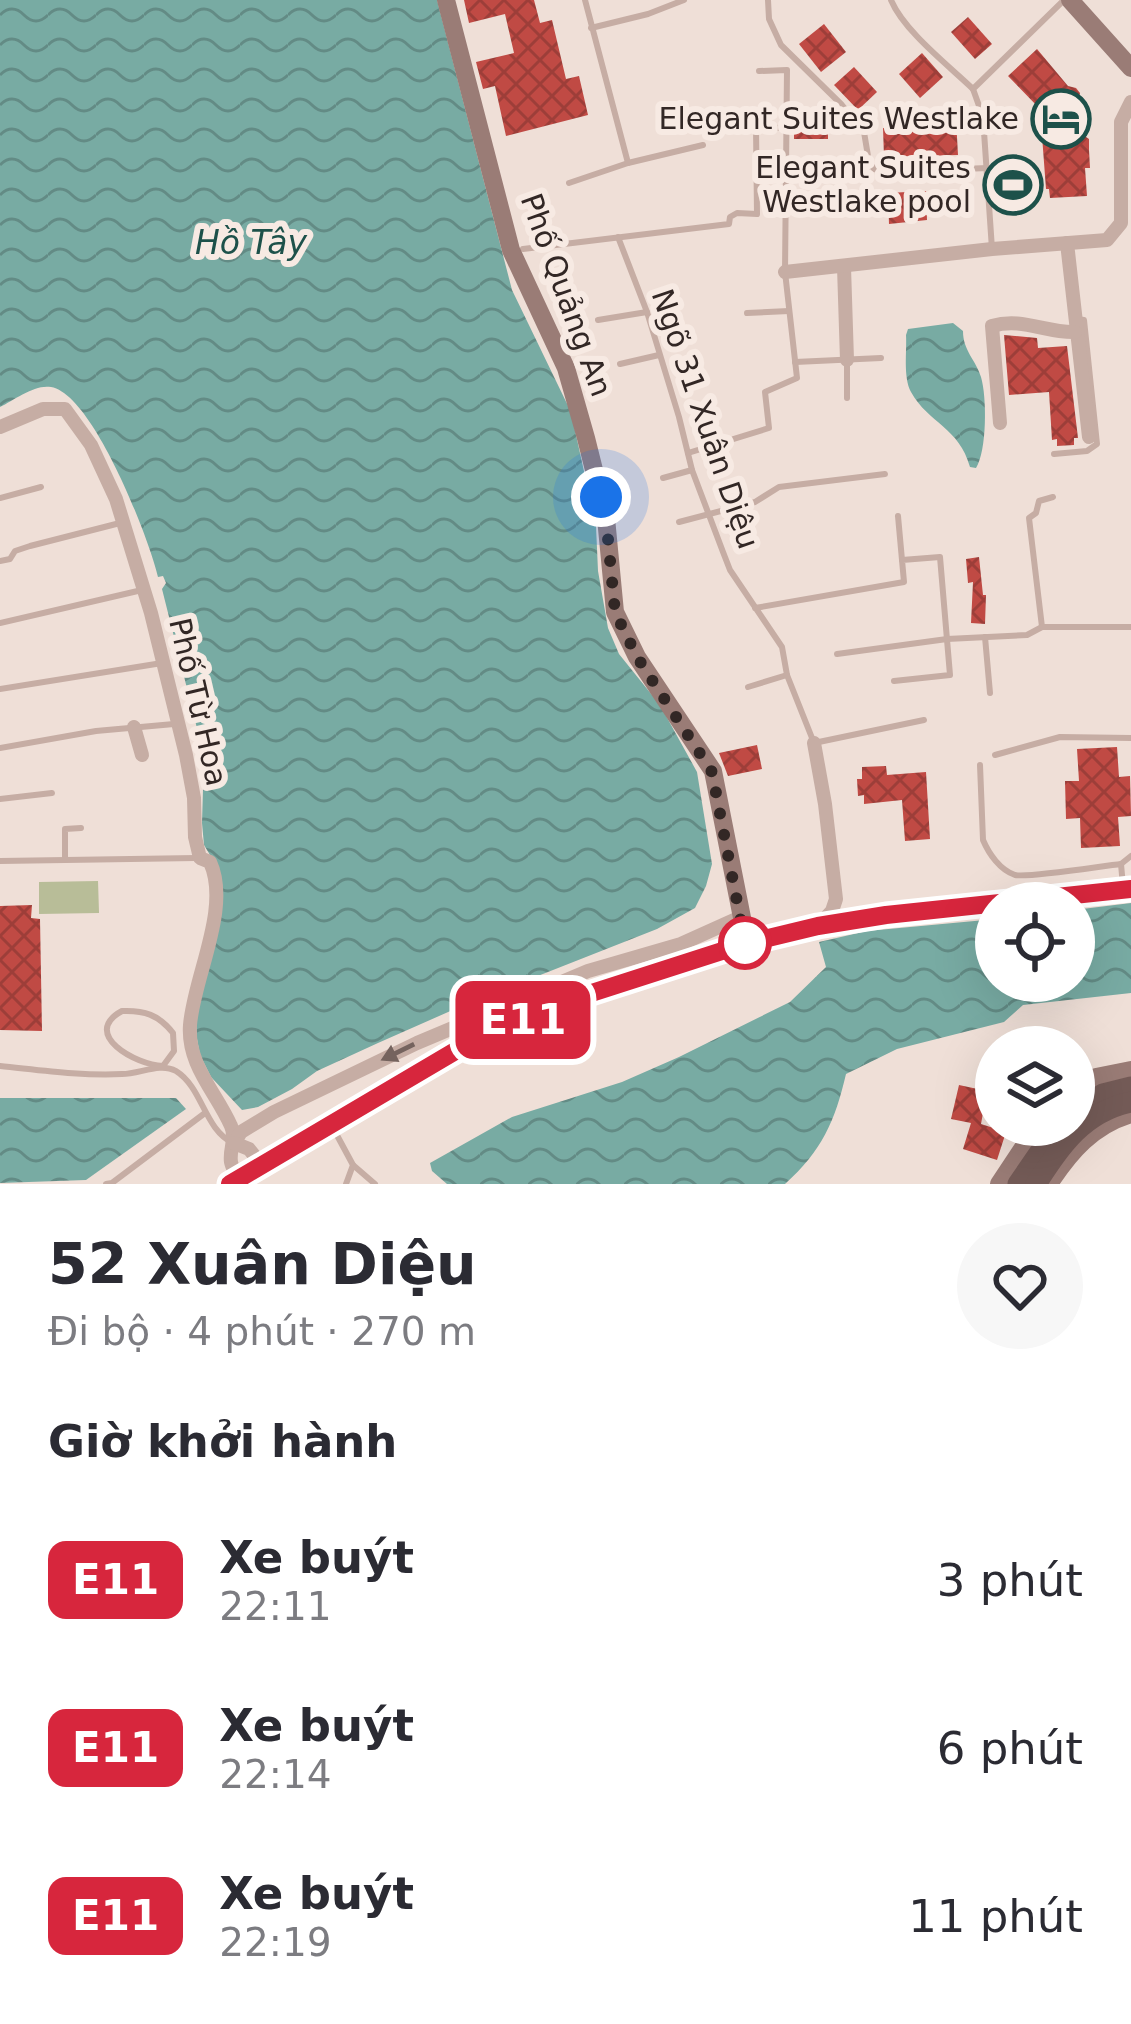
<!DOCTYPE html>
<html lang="vi">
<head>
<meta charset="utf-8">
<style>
  :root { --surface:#fff; --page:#f7f7f7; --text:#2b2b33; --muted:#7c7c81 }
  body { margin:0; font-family:"DejaVu Sans",sans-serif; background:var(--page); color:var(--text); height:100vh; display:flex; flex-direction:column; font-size:45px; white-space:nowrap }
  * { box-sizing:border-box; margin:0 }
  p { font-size:39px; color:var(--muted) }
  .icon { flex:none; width:66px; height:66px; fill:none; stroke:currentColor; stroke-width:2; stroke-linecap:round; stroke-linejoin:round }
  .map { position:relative; height:1184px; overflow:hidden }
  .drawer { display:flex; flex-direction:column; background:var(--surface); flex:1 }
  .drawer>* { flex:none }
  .badge { padding:0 24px; border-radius:18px; font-size:42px; line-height:78px }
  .buttons { position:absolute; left:975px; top:882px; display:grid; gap:24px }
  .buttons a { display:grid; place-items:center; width:120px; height:120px; border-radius:50%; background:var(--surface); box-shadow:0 12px 48px #0002; font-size:60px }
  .you { position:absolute; width:60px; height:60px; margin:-30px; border:9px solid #fff; border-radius:50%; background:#1a73e8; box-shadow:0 0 0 18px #1a73e833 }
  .map>.badge { position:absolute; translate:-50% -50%; box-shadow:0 0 0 6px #fff }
  h2 { padding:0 48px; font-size:45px; line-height:108px }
  .round { display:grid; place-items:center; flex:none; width:126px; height:126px; border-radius:63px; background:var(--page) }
  .head { display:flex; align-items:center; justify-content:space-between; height:204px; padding:0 48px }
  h1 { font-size:57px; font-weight:700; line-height:90px }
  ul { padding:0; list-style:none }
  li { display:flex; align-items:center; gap:36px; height:168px; padding:0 48px }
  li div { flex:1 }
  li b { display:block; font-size:45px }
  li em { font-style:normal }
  li .badge { min-width:132px; font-weight:700; text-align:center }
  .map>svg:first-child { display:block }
  .grass { fill:#b8bd98 }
  .water { fill:url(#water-waves) }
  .building { fill:url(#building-cross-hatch) }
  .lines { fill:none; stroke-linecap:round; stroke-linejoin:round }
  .lane { stroke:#c6ada4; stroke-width:6 }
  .street { stroke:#c6ada4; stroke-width:14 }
  .secondary { stroke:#9a7c76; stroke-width:18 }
  .primary { stroke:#745b57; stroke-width:21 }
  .oneway { fill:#75635e }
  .line-casing { stroke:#fff; stroke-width:27 }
  .line { stroke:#d7263d; stroke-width:18 }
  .walk { stroke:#322725; stroke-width:12; stroke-dasharray:0 21.6 }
  .stop-dot { fill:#fff; stroke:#d7263d; stroke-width:6 }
  .labels { text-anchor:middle; stroke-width:12; stroke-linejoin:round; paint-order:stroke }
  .poi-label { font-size:30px; fill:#322725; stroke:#f7eae3; text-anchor:end }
  .street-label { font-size:30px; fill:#322725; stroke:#f7eae3 }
  .water-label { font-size:33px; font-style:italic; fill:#1d514a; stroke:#f7eae3 }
</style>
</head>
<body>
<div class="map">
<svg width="1131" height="1184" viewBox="0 0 1131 1184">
  <defs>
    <pattern id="water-waves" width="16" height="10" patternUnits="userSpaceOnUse" patternTransform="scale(3)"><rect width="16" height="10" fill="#78aba3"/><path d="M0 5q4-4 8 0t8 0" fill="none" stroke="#638b85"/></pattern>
    <pattern id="building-cross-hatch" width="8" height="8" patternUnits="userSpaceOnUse" patternTransform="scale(3)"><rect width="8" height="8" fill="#c04a44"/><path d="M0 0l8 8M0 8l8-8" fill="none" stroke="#9d3e39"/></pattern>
  </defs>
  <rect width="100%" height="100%" fill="#efdfd7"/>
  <path class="grass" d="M98,881L99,913L39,914V882Z"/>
  <g class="water">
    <path d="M0,0H437L512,290L571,412L596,526L598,571L608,628L619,654L660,705L697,772L712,864L706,886L695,908L657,929L464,1005L378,1043L317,1071L292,1089L258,1107L242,1110L211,1077L200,1055L197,1039L196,1022L216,923L210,855L204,845L202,823L204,756L162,589L166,583L163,576L158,577C149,538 93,394 51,387C35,384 14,400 0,407Z"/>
    <path d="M953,323L963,331C963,351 976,360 981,377C987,397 987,451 976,468L970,467C959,427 929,424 911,392C903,377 907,351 906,335L908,329Z"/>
    <path d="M1131,903V993L1023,1005L1004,1022L897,1049L846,1074C835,1121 822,1151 785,1184H447L432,1171L430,1163L512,1117L622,1082L679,1057L790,1002L826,967L819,942L867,931L996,919V981H1074V910Z"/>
    <path d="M0,1098H176L186,1109L86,1180L0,1183Z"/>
  </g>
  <g class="building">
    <path d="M464,0H534L540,23L552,20L566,79L579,76L588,115L506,136L495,86L483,89L476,62L514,53L505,14L469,23Z"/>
    <path d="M968,17L992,44L975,59L951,32Z"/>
    <path d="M824,24L846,52L821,72L799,44Z"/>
    <path d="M1037,49L1068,86L1076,88L1080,93L1078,102L1083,135L1089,139V150L1090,168H1085L1087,196L1050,198L1049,189H1046L1040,109L1008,76Z"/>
    <path d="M922,53L943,77L920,98L899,74Z"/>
    <path d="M854,67L877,92L858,110L834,85Z"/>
    <rect x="794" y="116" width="34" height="23"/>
    <path d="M956,119L958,155L884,157L883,128L925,126V123Z"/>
    <path d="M926,191L927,220L889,224L888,193Z"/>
    <path d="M1004,335L1037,338L1038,348L1067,346L1078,438H1074V445L1057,446V439L1052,440L1049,392L1009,395Z"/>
    <path d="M979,557L983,595H986L985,624L971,623L973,582L968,583L966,559Z"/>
    <path d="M757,745L762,769L728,776L719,753Z"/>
    <path d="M1117,747L1119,777L1130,776L1131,816L1118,817L1120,846L1081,848L1080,818L1066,819L1065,781H1079L1077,749Z"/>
    <path d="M886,766L887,775L926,772L930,839L905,841L902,800L864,804V795L858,796L857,779H862V767Z"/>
    <path d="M32,905L31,918L40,919L42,1031L0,1030V906Z"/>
    <path d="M959,1085L987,1091L981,1124L1006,1132L997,1160L963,1149L971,1123L951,1119Z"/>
  </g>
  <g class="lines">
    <g class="lane">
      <path d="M585,0L628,163"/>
      <path d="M768,0L769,19L781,45L841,104L864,132L869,162L874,169L883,172L988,168"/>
      <path d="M891,0C904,31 948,65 973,89"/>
      <path d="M591,28L648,14L684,0"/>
      <path d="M732,126L785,128"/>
      <path d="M569,183L628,163L703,145"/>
      <path d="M618,237L647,312L679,417L692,470L723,552L730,570L782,647L787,675L814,743L924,720"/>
      <path d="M523,249L729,224L730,217L737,213L757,214L756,127"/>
      <path d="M992,249L983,117L973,89L1064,0"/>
      <path d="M747,313L789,311"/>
      <path d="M598,320L647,312"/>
      <path d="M795,362L881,358"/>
      <path d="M620,364L659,355"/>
      <path d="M847,398V360"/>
      <path d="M688,453L769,428L765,392L797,378L785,272L787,70L759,71"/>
      <path d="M1054,454L1087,451L1097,444L1084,320L1077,319"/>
      <path d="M663,478L692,470"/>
      <path d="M0,498L41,487"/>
      <path d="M898,516L902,560"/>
      <path d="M679,522L755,502L779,487L885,474"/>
      <path d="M0,561L10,559L15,551L30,546L120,523"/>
      <path d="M755,608L904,582L902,560L940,557L950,675L894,681"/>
      <path d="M0,623L142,590"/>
      <path d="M1042,627L1029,518L1036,513L1039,501L1053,497"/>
      <path d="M985,637L990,693"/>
      <path d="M837,654L947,639L1027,635L1042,627H1131"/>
      <path d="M748,687L787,675"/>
      <path d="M0,689L162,663"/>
      <path d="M0,748L96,731L174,724"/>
      <path d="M995,755L1060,737L1131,738"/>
      <path d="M980,765L983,840C989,854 1000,870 1015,875C1029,878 1102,866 1121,864L1123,886"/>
      <path d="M0,799L52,793"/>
      <path d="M65,859V829L81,828"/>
      <path d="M0,861L196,858"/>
      <path d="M1121,864L1131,856"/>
      <path d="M122,1011C144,1010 159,1015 173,1033L174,1051L163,1066C136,1065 80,1034 122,1011Z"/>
      <path d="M0,1066C40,1070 81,1076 122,1074C140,1074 160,1062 176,1071C203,1088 204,1129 233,1143"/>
      <path d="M332,1126L353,1165L346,1184"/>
      <path d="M353,1165L375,1184"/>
      <path d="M106,1184L112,1183L205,1113"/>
    </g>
    <g class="street">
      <path d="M1067,243L1089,437"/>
      <path d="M844,267L847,360"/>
      <path d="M785,272L992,249L1107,240L1121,223V122L1131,102"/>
      <path d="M1000,423L992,326C1022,317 1046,333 1075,332"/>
      <path d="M0,427L43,409H65L91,445L116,499L151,613L186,755L194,798L195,837L200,858L210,862C231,908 194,976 190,1025C187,1065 216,1092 231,1126C237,1138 229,1149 231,1162C232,1168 236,1173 238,1179"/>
      <path d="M134,727L142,755"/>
      <path d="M814,743L825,804L836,899L832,911L818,926"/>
      <path d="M234,1143L241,1132L274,1112L417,1043L588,971L681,944L741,917"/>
      <path d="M234,1143L249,1149L261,1164"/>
    </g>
    <g class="secondary">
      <path d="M446,0L511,250L566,368L586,438L606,518L615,612L637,657L713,771L747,943"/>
      <path d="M1070,0L1131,68"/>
      <path d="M1074,1092L1096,1077L1131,1070"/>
      <path d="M230,1184L474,1039L576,998L747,943L818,926L886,915L1131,889"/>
      <path d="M999,1184L1038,1125"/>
      <path d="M1049,1184C1070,1152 1093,1125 1131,1114"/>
    </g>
    <g class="primary">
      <path d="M1074,1112L1103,1094L1131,1087"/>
      <path d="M1018,1184L1042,1149"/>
      <path d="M1036,1184C1061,1146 1083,1112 1131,1102"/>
    </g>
  </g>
  <defs><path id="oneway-solid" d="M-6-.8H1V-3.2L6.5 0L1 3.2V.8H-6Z" transform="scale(3)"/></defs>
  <use class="oneway" href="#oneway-solid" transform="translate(398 1052) rotate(154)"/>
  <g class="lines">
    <g class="line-casing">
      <path id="line" d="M230,1184L474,1040L576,998L747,943L818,926L886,915L1131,889"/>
    </g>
    <use href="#line" class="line"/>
    <path class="walk" d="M601,497L606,518L615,612L637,657L712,772L745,943"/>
  </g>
  <defs>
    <g id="hotel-ring" transform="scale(3)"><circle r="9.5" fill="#f7eae3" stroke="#1d514a" stroke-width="1.5"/><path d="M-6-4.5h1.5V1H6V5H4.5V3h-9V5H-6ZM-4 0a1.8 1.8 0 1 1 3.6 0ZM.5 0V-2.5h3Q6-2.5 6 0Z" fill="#1d514a"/></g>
    <g id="stadium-ring" transform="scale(3)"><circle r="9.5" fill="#f7eae3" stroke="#1d514a" stroke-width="1.5"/><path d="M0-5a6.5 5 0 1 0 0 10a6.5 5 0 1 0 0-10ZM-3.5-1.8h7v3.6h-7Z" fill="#1d514a"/></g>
  </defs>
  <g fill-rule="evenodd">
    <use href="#hotel-ring" x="1061" y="119"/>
    <use href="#stadium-ring" x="1013" y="185"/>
  </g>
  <circle class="stop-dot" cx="745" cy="943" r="24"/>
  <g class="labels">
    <g class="poi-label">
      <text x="1019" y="129">Elegant Suites Westlake</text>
      <text x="971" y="178">Elegant Suites<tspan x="971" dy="34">Westlake pool</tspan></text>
    </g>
    <g class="street-label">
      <text transform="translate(566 295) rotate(70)" y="10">Phố Quảng An</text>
      <text transform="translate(705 419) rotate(71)" y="10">Ngõ 31 Xuân Diệu</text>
      <text transform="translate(198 702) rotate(77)" y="10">Phố Từ Hoa</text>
    </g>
    <g class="water-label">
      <text x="251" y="254">Hồ Tây</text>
    </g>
  </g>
</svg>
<div class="buttons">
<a><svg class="icon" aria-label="locate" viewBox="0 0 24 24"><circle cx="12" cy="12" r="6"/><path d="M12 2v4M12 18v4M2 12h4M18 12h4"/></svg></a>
<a><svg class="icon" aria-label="layers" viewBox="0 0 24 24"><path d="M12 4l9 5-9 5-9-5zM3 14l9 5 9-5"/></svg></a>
</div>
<div class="you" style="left:601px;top:497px"></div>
<b class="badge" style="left:523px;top:1020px;background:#d7263d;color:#fff">E11</b>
</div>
<section class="drawer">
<div class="head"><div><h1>52 Xuân Diệu</h1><p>Đi bộ · 4 phút · 270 m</p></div><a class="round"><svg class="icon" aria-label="heart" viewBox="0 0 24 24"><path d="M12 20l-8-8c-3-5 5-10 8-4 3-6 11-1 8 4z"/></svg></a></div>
<h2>Giờ khởi hành</h2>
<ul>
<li><span class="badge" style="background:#d7263d;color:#fff">E11</span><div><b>Xe buýt</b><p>22:11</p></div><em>3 phút</em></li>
<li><span class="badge" style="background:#d7263d;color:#fff">E11</span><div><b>Xe buýt</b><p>22:14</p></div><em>6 phút</em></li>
<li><span class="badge" style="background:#d7263d;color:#fff">E11</span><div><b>Xe buýt</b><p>22:19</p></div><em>11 phút</em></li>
</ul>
</section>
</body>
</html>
